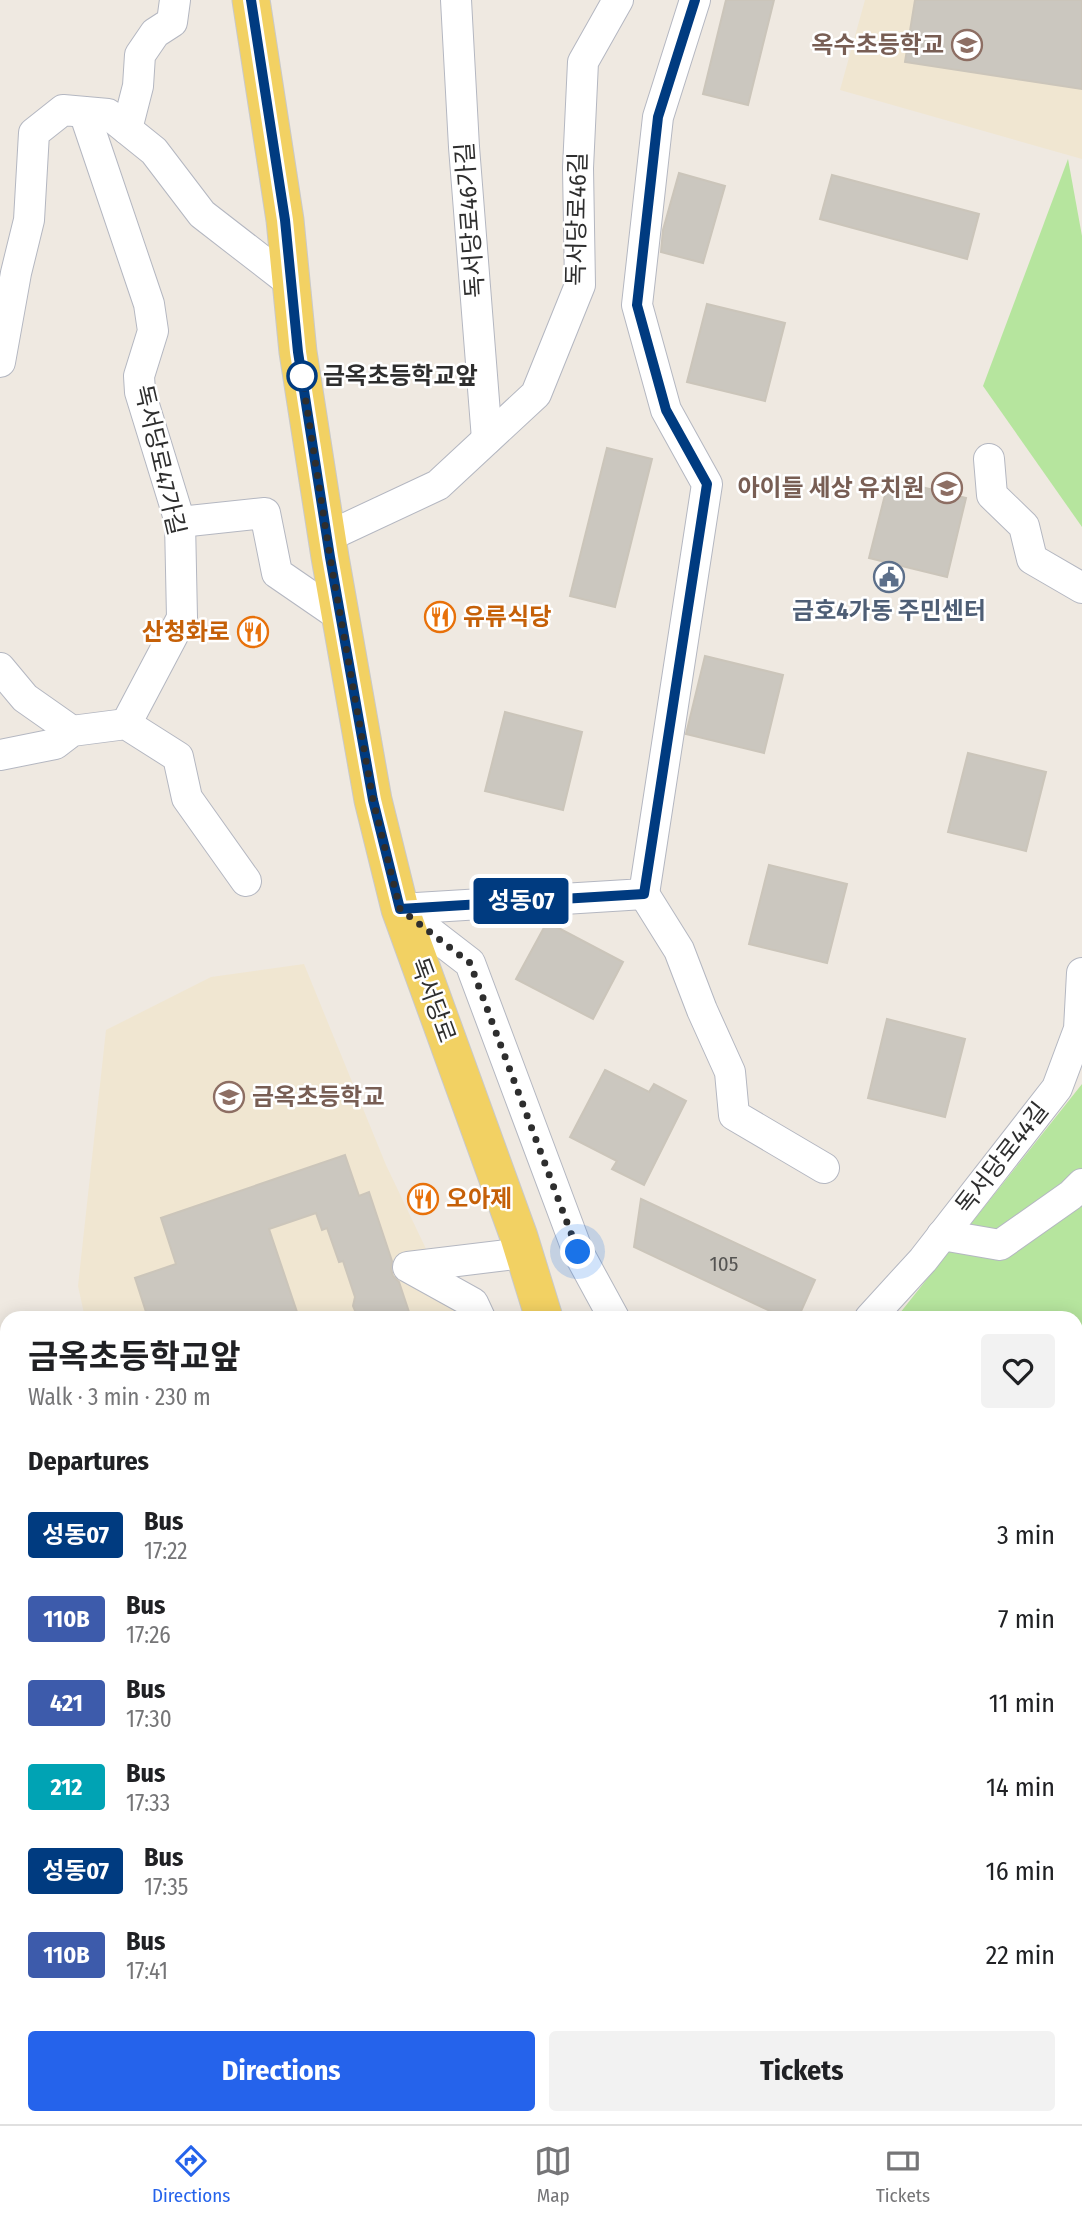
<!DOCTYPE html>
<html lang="en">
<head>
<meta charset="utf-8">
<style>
  :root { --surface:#fff; --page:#f2f2f2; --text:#202124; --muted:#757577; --line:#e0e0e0; --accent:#2563eb }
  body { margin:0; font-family:"Fira Sans Condensed","Noto Sans KR",sans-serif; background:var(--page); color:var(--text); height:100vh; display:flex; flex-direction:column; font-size:26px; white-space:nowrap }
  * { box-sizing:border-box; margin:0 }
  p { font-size:23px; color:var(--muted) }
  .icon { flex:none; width:38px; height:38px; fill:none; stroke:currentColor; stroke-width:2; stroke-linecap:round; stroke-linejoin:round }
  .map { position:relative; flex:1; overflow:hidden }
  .details { position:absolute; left:0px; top:1311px; width:1083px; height:814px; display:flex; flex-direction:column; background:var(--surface); border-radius:21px 21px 0 0; box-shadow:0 4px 18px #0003 }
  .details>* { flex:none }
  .badge { padding:0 14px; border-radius:5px; font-size:24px; line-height:46px }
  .you { position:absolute; width:35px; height:35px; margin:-18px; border:5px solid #fff; border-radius:50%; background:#1a73e8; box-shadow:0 0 0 10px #1a73e833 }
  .map>.badge { position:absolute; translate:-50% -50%; box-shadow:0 0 0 4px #fff }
  h2 { padding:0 28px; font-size:26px; line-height:63px }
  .round { display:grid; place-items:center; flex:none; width:74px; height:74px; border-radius:7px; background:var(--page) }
  .head { display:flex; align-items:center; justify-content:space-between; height:119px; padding:0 28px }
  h1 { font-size:33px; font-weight:700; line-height:52px }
  .button { display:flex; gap:14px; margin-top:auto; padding:14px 28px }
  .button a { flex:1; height:80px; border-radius:7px; background:var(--accent); color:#fff; font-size:28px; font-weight:700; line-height:80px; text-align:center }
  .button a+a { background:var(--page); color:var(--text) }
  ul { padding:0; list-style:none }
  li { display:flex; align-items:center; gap:21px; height:84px; padding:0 28px }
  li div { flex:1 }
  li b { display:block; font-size:26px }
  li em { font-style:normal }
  li .badge { min-width:77px; font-weight:700; text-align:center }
  .menu { display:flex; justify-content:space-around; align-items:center; height:98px; border-top:2px solid var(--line); background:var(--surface); font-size:19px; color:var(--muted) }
  .menu a { display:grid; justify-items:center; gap:4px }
  .menu .current { color:var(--accent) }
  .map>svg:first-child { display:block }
  .education { fill:#f0e6d1 }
  .green { fill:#b6e59e }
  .building { fill:#cbc7bf; stroke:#cbc5ba; stroke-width:2 }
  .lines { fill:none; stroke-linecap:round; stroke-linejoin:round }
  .minor-casing { stroke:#b4b7c1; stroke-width:32 }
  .major-casing { stroke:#c9c9c9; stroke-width:39 }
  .minor { stroke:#fff; stroke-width:30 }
  .major { stroke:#f2d163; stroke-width:37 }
  .rail-casing { stroke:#a3a6b8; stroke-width:8 }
  .rail { stroke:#fff; stroke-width:5; stroke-dasharray:16; stroke-linecap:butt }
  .line-casing { stroke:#fff; stroke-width:16 }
  .line { stroke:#003b80; stroke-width:10 }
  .walk { stroke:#2e2e2e; stroke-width:7; stroke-dasharray:0 12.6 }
  .stop-dot { fill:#fff; stroke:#003b80; stroke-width:3.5 }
  .labels { text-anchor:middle; stroke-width:5; stroke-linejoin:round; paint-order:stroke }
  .number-label { font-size:21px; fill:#555452 }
  .education-label { font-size:24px; font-weight:bold; fill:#785e54; stroke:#fff; text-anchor:end }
  .street-label { font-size:24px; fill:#2e2e2e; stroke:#fff }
  .stop-label { font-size:24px; font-weight:bold; fill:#2e2e2e; stroke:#fff; text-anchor:start }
  .service-label { font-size:24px; font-weight:bold; fill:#4e5e75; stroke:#fff }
  .food-label { font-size:24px; font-weight:bold; fill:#c56008; stroke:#fff; text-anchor:start }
</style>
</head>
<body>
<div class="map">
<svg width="1082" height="2124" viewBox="0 0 1082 2124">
  <rect width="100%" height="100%" fill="#efe9e1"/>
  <g class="education">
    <path d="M865,0H1082V159L840,90Z"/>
    <path d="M304,964L386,1165L459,1318H85L78,1286L106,1030L211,977Z"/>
  </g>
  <g class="green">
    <path d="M1068,159L1082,236V527L983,386Z"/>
    <path d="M1082,1084V1523L1076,1522V1318H896Z"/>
  </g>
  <g class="building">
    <path d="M726,0H774L748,105L703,94Z"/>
    <path d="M915,0H1082V89L905,62Z"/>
    <path d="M679,173L725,186L703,263L661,252L663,230Z"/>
    <path d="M832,175L979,214L967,259L820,219Z"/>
    <path d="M707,304L785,323L765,401L687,382Z"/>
    <path d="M607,448L652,459L615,607L570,596Z"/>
    <path d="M889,479L966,498L947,577L869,558Z"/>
    <path d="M705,656L783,675L764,753L686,734Z"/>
    <path d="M505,712L582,732L563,810L485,791Z"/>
    <path d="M968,753L1046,772L1026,851L948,832Z"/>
    <path d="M769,865L847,884L827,963L749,944Z"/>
    <path d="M547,922L623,962L593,1019L516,979Z"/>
    <path d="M887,1019L965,1039L945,1117L868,1098Z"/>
    <path d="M605,1070L649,1092L654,1084L686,1101L644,1185L612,1169L617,1161L570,1137Z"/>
    <path d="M345,1155L359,1196L369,1192L392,1261L391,1269L393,1276L399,1282L411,1318H358L353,1306L355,1297L343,1261L339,1262L327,1228L322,1230L316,1213L269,1229L299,1318H148L135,1278L176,1264L161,1218Z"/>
    <path d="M641,1199L815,1280L798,1318H785L634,1247Z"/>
  </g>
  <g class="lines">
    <g class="minor-casing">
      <g id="minor">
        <path d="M456,0L464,147L487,439"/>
        <path d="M84,112L149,304L153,331L139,376L140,392L180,522L182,618L126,724"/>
        <path d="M127,129L138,86L140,55L155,33L172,22L175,0"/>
        <path d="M0,362L16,273L29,220L34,133L63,110L108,114L154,151L202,214L291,283"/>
        <path d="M989,459L992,495L1024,526L1032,559L1082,588"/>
        <path d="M180,522L265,513L277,573L341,617"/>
        <path d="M327,537L438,485L536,394L580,285L578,168L583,62L618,0"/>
        <path d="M0,668L25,698L72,731"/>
        <path d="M0,755L55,744L72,731L126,724L178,757L187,798L246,881"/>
        <path d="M644,894L679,950L702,1010L730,1072L734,1115L824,1168"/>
        <path d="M400,909L644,894L707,484L666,410L637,305L658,117L695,0"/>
        <path d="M400,909L470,963L578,1252L614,1318"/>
        <path d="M942,1235L1000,1245L1071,1195L1082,1184"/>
        <path d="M480,1318L473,1303L408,1267L523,1253"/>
        <path d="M870,1318L923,1260L1057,1088L1079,1029L1082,973"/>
        <path d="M0,1679L7,1681"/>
        <path d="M1076,1836L1082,1845"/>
        <path d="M0,1906H7"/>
        <path d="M1076,1921L1082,1923"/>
        <path d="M0,1975L7,1973"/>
        <path d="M257,2118L263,2124"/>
        <path d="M1074,2118L1082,2121"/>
        <path d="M337,2124L339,2118"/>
        <path d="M436,2124L443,2118"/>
        <path d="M909,2124L913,2118"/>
      </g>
    </g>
    <g class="major-casing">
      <g id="major">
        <path d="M251,0L285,220L298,352L330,557L373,800L400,909L519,1237L544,1318"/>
        <path d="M0,1535L7,1536"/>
        <path d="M0,1615L7,1616"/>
        <path d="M1076,1942L1082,1945"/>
        <path d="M1076,1982L1082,1985"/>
        <path d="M1076,2056L1082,2059"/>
        <path d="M1076,2090L1082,2093"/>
        <path d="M761,2118L763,2124"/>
      </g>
    </g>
    <use href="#minor" class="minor"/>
    <use href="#major" class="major"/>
    <g class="rail-casing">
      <g id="rail">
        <path d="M1076,2006L1082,2008"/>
        <path d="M1076,2030L1082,2032"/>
      </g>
    </g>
    <use href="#rail" class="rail"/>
  </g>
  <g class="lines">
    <g class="line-casing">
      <path id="line" d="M251,0L285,220L298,352L330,557L373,800L400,909L644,894L707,484L666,410L637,305L658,117L695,0"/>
    </g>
    <use href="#line" class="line"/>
    <path class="walk" d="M302,376L330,557L373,800L400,909L470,963L578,1252"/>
  </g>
  <defs>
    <g id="school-ring" transform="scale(1.575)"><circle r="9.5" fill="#fff" stroke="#8d6e63" stroke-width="1.5"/><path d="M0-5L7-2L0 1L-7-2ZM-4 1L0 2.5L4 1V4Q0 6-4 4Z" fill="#8d6e63"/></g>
    <g id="civic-ring" transform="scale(1.575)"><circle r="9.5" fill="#fff" stroke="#5c6f8a" stroke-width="1.5"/><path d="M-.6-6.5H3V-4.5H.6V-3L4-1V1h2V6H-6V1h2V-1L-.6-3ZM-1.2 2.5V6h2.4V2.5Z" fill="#5c6f8a"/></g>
    <g id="restaurant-ring" transform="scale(1.575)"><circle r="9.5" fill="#fff" stroke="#e8710a" stroke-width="1.5"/><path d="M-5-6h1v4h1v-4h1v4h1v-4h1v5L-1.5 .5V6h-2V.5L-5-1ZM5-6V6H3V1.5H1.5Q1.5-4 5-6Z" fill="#e8710a"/></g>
  </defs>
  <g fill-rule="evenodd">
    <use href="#school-ring" x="967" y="45"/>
    <use href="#school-ring" x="947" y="488"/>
    <use href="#civic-ring" x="889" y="577"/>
    <use href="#restaurant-ring" x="440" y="617"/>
    <use href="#restaurant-ring" x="253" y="632"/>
    <use href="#school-ring" x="229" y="1097"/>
    <use href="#restaurant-ring" x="423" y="1199"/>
  </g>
  <circle class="stop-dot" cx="302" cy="376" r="14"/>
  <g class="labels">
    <g class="number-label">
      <text x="724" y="1271">105</text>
    </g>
    <g class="education-label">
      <text x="944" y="53">옥수초등학교</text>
      <text x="924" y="496">아이들 세상 유치원</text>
      <text x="252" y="1105" text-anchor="start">금옥초등학교</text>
    </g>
    <g class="street-label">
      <text transform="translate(577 219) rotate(-89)" y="8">독서당로46길</text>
      <text transform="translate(470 220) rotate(-94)" y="8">독서당로46가길</text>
      <text transform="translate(160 460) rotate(77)" y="8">독서당로47가길</text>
      <text transform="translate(433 1000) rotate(70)" y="8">독서당로</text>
      <text transform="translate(1002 1158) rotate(-52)" y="8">독서당로44길</text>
    </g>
    <g class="stop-label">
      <text x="323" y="384">금옥초등학교앞</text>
    </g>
    <g class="service-label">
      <text x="889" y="619">금호4가동 주민센터</text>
    </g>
    <g class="food-label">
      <text x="463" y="625">유류식당</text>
      <text x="230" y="640" text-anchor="end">산청화로</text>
      <text x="446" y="1207">오아제</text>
    </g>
  </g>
</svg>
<div class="you" style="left:578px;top:1252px"></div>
<b class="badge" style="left:521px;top:901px;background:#003b80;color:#fff">성동07</b>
<section class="details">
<div class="head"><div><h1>금옥초등학교앞</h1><p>Walk · 3 min · 230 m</p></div><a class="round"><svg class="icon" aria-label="heart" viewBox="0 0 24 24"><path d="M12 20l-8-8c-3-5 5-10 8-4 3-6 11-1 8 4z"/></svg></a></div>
<h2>Departures</h2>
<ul>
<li><span class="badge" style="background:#003b80;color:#fff">성동07</span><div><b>Bus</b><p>17:22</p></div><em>3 min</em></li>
<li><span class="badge" style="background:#3d5bab;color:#fff">110B</span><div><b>Bus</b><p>17:26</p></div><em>7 min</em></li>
<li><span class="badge" style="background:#3d5bab;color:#fff">421</span><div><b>Bus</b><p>17:30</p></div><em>11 min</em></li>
<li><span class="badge" style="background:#00a3b4;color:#fff">212</span><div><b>Bus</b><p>17:33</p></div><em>14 min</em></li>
<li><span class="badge" style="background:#003b80;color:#fff">성동07</span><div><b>Bus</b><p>17:35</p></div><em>16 min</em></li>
<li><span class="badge" style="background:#3d5bab;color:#fff">110B</span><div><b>Bus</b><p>17:41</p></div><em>22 min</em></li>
</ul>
<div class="button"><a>Directions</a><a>Tickets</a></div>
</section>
</div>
<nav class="menu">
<a class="current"><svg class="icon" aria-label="directions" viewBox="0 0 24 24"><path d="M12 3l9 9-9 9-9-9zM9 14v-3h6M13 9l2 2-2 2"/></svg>Directions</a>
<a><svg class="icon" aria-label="map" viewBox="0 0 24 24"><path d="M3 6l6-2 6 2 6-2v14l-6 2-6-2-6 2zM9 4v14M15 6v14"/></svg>Map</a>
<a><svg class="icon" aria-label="tickets" viewBox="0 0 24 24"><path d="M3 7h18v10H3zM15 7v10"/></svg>Tickets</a>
</nav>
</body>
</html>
